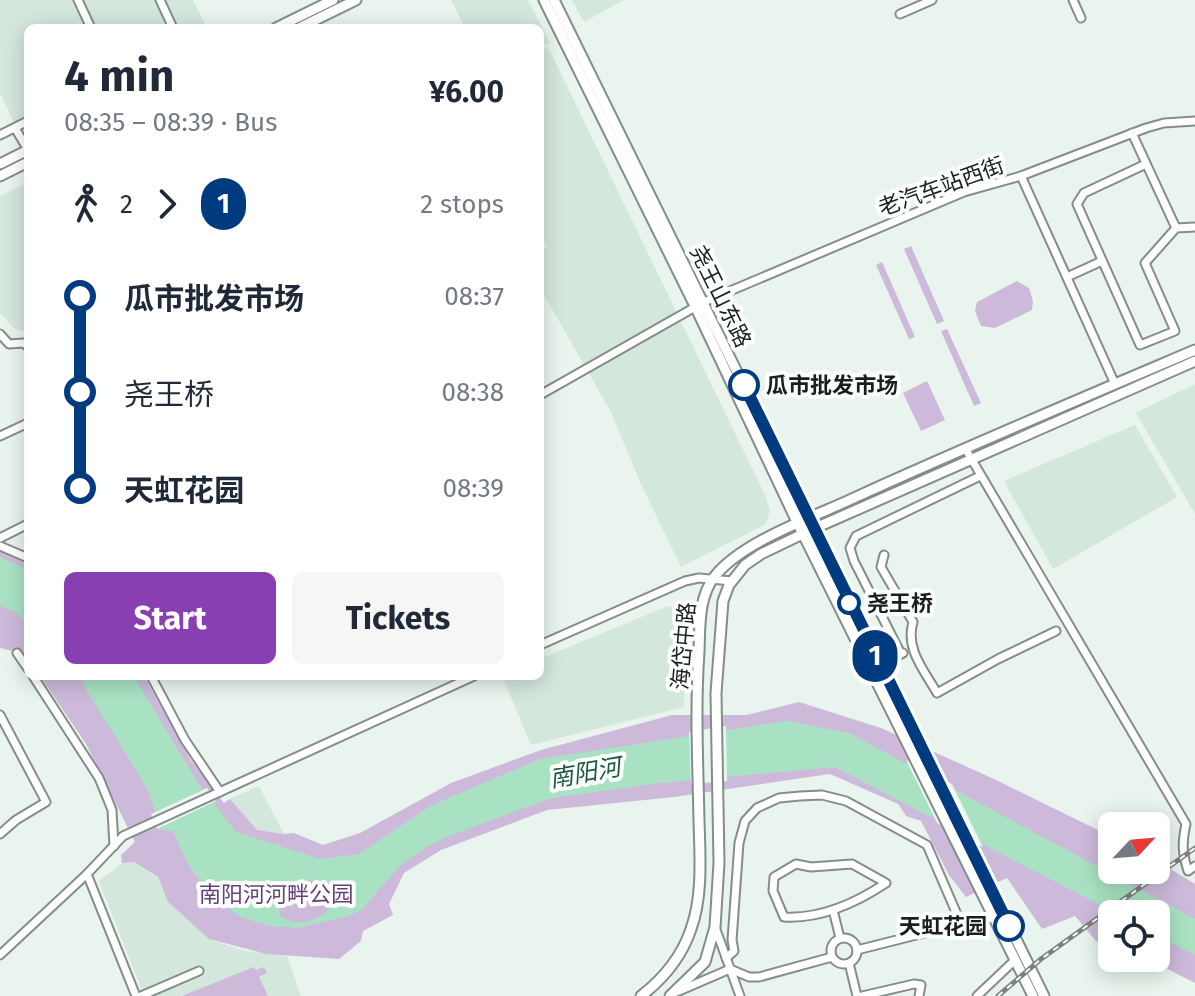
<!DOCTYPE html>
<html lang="en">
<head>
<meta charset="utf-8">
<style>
  :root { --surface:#fff; --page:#f6f6f7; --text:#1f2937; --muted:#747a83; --accent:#883fb1 }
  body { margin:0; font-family:"Fira Sans","Noto Sans SC",sans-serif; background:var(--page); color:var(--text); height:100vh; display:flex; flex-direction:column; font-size:30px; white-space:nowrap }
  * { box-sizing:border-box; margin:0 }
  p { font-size:26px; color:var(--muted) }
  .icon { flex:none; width:44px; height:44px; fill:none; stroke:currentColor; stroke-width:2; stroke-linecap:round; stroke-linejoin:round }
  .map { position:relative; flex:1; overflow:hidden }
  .details { position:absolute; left:24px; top:24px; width:520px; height:656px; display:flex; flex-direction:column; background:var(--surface); border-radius:12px; box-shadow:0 4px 20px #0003 }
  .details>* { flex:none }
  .badge { padding:0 16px; border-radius:26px; font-size:28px; line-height:52px }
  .needle { width:52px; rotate:64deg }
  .buttons { position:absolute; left:1098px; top:812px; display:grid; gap:16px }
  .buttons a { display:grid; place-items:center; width:72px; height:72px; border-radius:12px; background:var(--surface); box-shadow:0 4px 20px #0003; font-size:40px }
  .map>.badge { position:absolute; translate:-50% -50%; box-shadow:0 0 0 4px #fff }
  .legs { display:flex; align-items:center; gap:12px; height:88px; padding:0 40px; font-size:26px }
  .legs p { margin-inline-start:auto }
  .summary { display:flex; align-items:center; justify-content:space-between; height:136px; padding:0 40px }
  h1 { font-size:44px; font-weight:700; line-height:60px }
  .action { display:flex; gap:16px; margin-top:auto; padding:16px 40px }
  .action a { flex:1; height:92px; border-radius:12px; background:var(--accent); color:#fff; font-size:32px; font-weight:700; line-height:92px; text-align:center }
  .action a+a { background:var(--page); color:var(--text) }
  ul { padding:0 40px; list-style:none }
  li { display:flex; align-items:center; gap:28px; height:96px; font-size:30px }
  li i { display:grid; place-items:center; width:12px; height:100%; margin:0 10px; background:currentColor }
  li i::after { content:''; width:20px; height:20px; margin:-10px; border:6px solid; border-radius:50%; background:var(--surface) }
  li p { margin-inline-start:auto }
  li:first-child i { background:linear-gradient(#0000 50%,currentColor 0) }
  li:last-child i { background:linear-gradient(currentColor 50%,#0000 0) }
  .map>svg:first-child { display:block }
  .built { fill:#d4e7dc }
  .green { fill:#cdbadb }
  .water { fill:#a9e2c2; fill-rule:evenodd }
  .pier { fill:#e8f4ed }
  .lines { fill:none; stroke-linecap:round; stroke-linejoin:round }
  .minor-casing { stroke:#838e88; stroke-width:11 }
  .major-casing { stroke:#838e88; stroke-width:13 }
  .minor { stroke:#fff; stroke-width:7 }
  .major { stroke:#fff; stroke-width:9 }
  .rail-casing { stroke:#7b827e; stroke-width:5 }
  .rail { stroke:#fcfffd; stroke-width:2; stroke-dasharray:6; stroke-linecap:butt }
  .line-1-casing { stroke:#fff; stroke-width:18 }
  .line-1 { stroke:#003b80; stroke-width:12 }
  .stop-1-dot { fill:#fff; stroke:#003b80; stroke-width:4 }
  .labels { text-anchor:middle; stroke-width:8; stroke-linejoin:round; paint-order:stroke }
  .street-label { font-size:22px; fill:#1b1f1c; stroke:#fcfffd }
  .stop-label { font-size:22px; font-weight:bold; fill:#1b1f1c; stroke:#fcfffd; text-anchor:start }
  .park-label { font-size:22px; fill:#65407c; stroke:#fcfffd }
  .water-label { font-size:24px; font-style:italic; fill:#16583b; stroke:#fcfffd }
</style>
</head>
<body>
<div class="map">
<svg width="1195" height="996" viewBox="0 0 1195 996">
  <rect width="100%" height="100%" fill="#e8f4ed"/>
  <g class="built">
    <path d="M0,0H193L207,28H28V144L15,125L0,93Z"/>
    <path d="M451,0H528L550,43L540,47V28H465Z"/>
    <path d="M572,0H624L584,22Z"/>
    <path d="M548,47L765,495L770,510L766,524L681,567L641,484L610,410L540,288V251L547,246L540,235V50Z"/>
    <path d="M28,182V328L22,331L14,328L0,313V196Z"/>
    <path d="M1195,384V514L1136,413Z"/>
    <path d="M1135,425L1177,497L1053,569L1004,481Z"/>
    <path d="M668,606L687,611L684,707L531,745L502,676H540V659Z"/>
    <path d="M259,786L284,834L257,830L230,799Z"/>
    <path d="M134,862L158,878L168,902L209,939L245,951L287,956L301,996H144L99,881L122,863Z"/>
  </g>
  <g class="green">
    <path d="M911,246L944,321L937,324L904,249Z"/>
    <path d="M882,262L915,337L909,339L876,265Z"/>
    <path d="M1017,281L1029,288L1033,301L1032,310L995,328L981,326L975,311L977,302Z"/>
    <path d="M947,329L981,403L974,406L941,331Z"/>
    <path d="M927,381L945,420L921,431L903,393Z"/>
    <path d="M0,552L28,564V658L25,654L0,648Z"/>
    <path d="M40,676H144L190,759L224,803L230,799L257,830L284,834L294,833L323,845L360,833L451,783L541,750L672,715H747L799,702L881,728L994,779L1112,837V870H1156V860L1195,884V983L1148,959L1132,967L1119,958H1156V914H1112V953L1096,941L1075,916L1042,929L1007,878L966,897L949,875L921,821L906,816L898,804L830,774L674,797L547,810L441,850L404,873L389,904L393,915L363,931L361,941L339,959L266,954L209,939L168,902L158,877L134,862L122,863L121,855L135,842L86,744Z"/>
    <path d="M254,967L256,970L264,967L267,973L259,977L268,996H182Z"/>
  </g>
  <g class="water">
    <path d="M0,557L28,570V624L14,611L0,606Z"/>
    <path d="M78,676H131L135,678L198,783L236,832L320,859L359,854L432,805L540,759L787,721L849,733L1195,919V955L1156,935V914H1117L835,767L660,783L552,798L451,835L425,848L400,866L362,909L349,916L298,928L272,926L242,918L214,898L189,866L173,831L161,830L148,790ZM307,879C320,884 333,891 328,910C316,923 297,926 281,917L277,903L288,894L299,891L300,882Z"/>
  </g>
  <g class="pier">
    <path d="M726,726L727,781L691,784L689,732Z"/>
    <path d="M906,760L952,784L983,847L937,823Z"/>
    <path d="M207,788L216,801L157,829L151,814Z"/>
  </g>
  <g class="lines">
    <g class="minor-casing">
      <g id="minor">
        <path d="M78,0L91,28"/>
        <path d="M160,0L173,28"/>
        <path d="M1073,0L1081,18"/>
        <path d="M900,14L932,0"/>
        <path d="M15,128L28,150"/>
        <path d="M1132,133L1176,228"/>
        <path d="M0,135L28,121"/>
        <path d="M1146,164L1084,193L1077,204L1140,345L1175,331L1145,263L1176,228L1195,227"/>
        <path d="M1021,176L1115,384"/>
        <path d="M1067,277L1102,261"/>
        <path d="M0,334L9,344L24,343L28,347"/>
        <path d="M540,395L704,302L964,192L1021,176L1146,128L1164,123L1195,121"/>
        <path d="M0,436L28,423"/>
        <path d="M965,448L1186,824C1182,842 1182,853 1188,871L1195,866"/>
        <path d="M0,538L28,524"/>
        <path d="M0,546L28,558"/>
        <path d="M884,555L881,567L913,622C905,649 924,670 937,693L998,659L1056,631"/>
        <path d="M540,645L685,581L699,578L732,581"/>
        <path d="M17,653L28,669"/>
        <path d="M901,654L854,561L850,548L856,536L980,476"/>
        <path d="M880,665L903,653"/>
        <path d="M33,676L99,778L112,810L114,846"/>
        <path d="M151,676L185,740L220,792"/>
        <path d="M0,715L46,802L16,820L0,834"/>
        <path d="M796,864L811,867L852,864L886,883C856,903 820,919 784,917L773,891L774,877Z"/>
        <path d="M87,874L136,996"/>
        <path d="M833,910L840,938"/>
        <path d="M715,927L740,996"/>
        <circle cx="844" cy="951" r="13"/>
        <path d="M857,950L948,927L959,919L980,922L994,917"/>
        <path d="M0,955L87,874L123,836L474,676"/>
        <path d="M726,958L734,951L732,940L739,843L745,821L757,808L779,798L800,796L822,795L846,801L927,845L959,919"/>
        <path d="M849,963L857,996"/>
        <path d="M679,991L730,969L749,977H759L832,957"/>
        <path d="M141,996L199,971"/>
        <path d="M862,996L914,984L921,985L919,996"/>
        <path d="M977,996L1015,960"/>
      </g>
    </g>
    <g class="major-casing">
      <g id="major">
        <path d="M544,0L695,306L798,524L1033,996"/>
        <path d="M554,0L1044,996"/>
        <path d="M276,28L333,0"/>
        <path d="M299,28L356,0"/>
        <path d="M0,164L28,150"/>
        <path d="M0,176L28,162"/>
        <path d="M641,996C663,979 682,956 691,929C703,896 700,856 699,821C698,765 695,708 699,652C700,627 698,597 715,576C743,541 814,517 856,497C968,446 1082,398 1195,350"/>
        <path d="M670,996L705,962L715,927L719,863L716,693L723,601L729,585L745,565L761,554L813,529L1195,361"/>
      </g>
    </g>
    <use href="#minor" class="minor"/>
    <use href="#major" class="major"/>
    <g class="rail-casing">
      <path id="rail" d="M998,996L1041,959L1195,848"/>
    </g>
    <use href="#rail" class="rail"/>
  </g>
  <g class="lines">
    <g class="line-1-casing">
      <path id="line-1" d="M744,385L1009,926"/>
    </g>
    <use href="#line-1" class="line-1"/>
  </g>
  <g class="stop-1-dot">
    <circle cx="744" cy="385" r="14"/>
    <circle cx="849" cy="603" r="10"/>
    <circle cx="1009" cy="926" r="14"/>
  </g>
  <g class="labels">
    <g class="street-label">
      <text transform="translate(941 186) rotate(-20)" y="8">老汽车站西街</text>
      <text transform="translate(721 296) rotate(64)" y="8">尧王山东路</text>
      <text transform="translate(683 646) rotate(-85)" y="8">海岱中路</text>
    </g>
    <g class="stop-label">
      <text x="766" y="393">瓜市批发市场</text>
      <text x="867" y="611">尧王桥</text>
      <text x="987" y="934" text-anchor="end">天虹花园</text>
    </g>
    <g class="park-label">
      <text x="276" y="902">南阳河河畔公园</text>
    </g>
    <g class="water-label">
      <text transform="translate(585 773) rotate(-10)" y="8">南阳河</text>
    </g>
  </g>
</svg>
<div class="buttons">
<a><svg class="needle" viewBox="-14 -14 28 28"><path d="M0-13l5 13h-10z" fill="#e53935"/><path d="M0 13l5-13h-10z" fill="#747a83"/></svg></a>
<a><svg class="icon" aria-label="locate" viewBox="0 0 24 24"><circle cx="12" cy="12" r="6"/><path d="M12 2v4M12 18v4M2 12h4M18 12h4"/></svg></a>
</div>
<b class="badge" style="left:875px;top:656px;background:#003b80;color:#fff">1</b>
<section class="details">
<div class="summary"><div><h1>4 min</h1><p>08:35 – 08:39 · Bus</p></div><b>¥6.00</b></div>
<div class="legs"><svg class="icon" aria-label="walk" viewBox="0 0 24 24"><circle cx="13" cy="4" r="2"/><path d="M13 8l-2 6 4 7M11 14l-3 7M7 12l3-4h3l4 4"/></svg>2<svg class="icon" aria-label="forward" viewBox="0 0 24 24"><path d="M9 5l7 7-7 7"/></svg><b class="badge" style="background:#003b80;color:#fff">1</b><p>2 stops</p></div>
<ul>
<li><i style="color:#003b80"></i><b>瓜市批发市场</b><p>08:37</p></li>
<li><i style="color:#003b80"></i><span>尧王桥</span><p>08:38</p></li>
<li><i style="color:#003b80"></i><b>天虹花园</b><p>08:39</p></li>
</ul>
<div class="action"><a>Start</a><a>Tickets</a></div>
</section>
</div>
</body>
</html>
